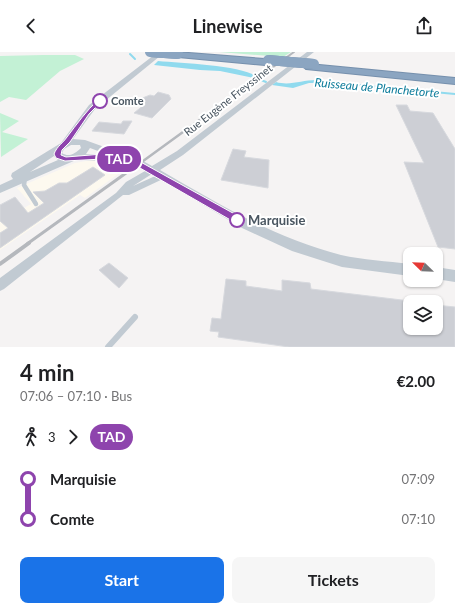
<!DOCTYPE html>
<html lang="en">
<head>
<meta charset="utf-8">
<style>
  :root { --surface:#fff; --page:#f6f6f6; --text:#202124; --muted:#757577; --accent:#1a73e8 }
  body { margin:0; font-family:Lato,sans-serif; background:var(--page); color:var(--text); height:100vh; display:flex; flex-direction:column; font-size:15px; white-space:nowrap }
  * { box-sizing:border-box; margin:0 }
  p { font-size:13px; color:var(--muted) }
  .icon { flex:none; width:22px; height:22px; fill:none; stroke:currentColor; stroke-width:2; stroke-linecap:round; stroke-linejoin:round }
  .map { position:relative; height:295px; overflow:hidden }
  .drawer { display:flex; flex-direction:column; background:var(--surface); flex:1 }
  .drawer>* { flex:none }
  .badge { padding:0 8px; border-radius:13px; font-size:14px; line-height:26px }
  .needle { width:26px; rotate:293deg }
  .tools { position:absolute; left:403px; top:195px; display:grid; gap:8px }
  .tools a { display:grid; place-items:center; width:40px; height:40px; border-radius:8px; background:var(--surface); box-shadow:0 1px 3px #0004; font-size:20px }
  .map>.badge { position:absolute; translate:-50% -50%; box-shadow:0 0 0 2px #fff }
  .legs { display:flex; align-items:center; gap:6px; height:44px; padding:0 20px; font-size:13px }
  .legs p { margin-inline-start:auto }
  .headline { display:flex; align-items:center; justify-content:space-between; height:68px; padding:0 20px }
  h1 { font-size:22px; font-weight:700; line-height:30px }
  .action { display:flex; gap:8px; margin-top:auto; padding:8px 20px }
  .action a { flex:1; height:46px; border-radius:8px; background:var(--accent); color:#fff; font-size:16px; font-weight:700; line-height:46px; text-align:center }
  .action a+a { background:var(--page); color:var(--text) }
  ul { padding:0 20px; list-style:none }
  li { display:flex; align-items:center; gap:14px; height:40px; font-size:15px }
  li i { display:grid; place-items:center; width:6px; height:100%; margin:0 5px; background:currentColor }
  li i::after { content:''; width:10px; height:10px; margin:-5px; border:3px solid; border-radius:50%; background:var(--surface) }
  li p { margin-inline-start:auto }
  li:first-child i { background:linear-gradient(#0000 50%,currentColor 0) }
  li:last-child i { background:linear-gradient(currentColor 50%,#0000 0) }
  header { display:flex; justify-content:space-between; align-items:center; height:52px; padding:0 20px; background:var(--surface); font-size:18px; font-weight:700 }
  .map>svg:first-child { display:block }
  .commercial { fill:#fdf9ef }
  .green { fill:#c3f1d5 }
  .water { fill:#90daee }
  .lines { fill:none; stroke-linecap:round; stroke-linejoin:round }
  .stream { stroke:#90daee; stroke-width:2 }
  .building { fill:#cdcfd5; stroke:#d7d9de }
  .motorway-casing { stroke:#7690ad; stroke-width:2 }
  .service-far1 { stroke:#c1cad2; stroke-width:4.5 }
  .service { stroke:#c1cad2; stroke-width:6 }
  .minor { fill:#c1cad2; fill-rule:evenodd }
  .tertiary { fill:#c1cad2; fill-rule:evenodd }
  .motorway { fill:#8ba5c1; fill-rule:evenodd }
  .rail-far3 { stroke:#b5b8bd; stroke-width:2 }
  .rail-far2 { stroke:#b5b8bd; stroke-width:2.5 }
  .rail-far1 { stroke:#b5b8bd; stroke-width:3 }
  .rail { stroke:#b5b8bd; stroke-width:4 }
  .motorway-bridge-casing { stroke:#7690ad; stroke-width:10; stroke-linecap:butt }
  .motorway-bridge { stroke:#8ba5c1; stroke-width:10 }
  .line-1 { fill:#8e44ad; stroke:#fff }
  .stop-1-dot { fill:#fff; stroke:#8e44ad; stroke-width:2 }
  .labels { text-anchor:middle; stroke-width:4; stroke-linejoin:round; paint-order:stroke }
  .far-street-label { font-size:11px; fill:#4a5661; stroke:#fff }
  .far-stop-label { font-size:11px; font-weight:bold; fill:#4a5661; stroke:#fff; text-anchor:start }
  .far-water-label { font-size:12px; font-style:italic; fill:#0c7c9b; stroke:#fff }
  .stop-label { font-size:13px; font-weight:bold; fill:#4a5661; stroke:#fff; text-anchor:start }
</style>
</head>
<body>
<header><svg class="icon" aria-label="back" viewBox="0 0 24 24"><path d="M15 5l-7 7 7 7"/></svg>Linewise<svg class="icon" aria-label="share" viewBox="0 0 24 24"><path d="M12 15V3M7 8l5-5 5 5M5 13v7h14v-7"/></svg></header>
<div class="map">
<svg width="455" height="295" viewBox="0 0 455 295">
  <rect width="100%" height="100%" fill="#f5f3f3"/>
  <path class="commercial" d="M92,108L103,109L128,115L85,146L80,143L0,198V170L31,152L17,136L75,111Z"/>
  <g class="green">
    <path d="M219,0H291L283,5Z"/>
    <path d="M43,3H75L84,7L60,19L26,48L9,45L0,50V4Z"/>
    <path d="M0,61L19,69L2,80L28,87L1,105Z"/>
  </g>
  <g class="water">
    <path d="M158,9C182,11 238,13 256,24L254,26L220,19L200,18L154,13Z"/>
    <path d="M316,28L455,41V43L326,31H309L293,36L272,33L276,30C290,34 302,28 316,28Z"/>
  </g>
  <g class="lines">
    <g class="stream">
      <path d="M130,2L135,7"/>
      <path d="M261,28L266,30"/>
      <path d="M411,39L429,40"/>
    </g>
  </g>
  <g class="building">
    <path d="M158,40L169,43L171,47L152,66L134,61L145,52L135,49L150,43L154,44Z"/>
    <path d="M396,53H407L410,59L433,61L455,97V197L438,195L404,110L424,111Z"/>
    <path d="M123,69H132L124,82L92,79L99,70L121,72Z"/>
    <path d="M233,97L246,99L244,105L269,108L268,136L221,128Z"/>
    <path d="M93,115L105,123L0,196V181L8,176L0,169V153L15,145L28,161L44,151L33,140L45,139L59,131H67Z"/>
    <path d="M109,211L128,226L119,236L99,218Z"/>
    <path d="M226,227L246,229V234L282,239V228L310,231L311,237L410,249V276H436V253L455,255V295H289L218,285L219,280L210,279L212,266L221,267Z"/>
  </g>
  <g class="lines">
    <g class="motorway-casing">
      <g id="motorway">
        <path d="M176,0L265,7L270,10L265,13L178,5L174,2Z"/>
        <path d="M309,12L455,26V32L306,17L304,15L306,13Z"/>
      </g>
    </g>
    <path class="service-far1" d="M25,125L24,133L36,152"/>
    <path class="service" d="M108,295L135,265"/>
    <path class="minor" d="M152,115L155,116L156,118L155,120L133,134L162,121L166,124L165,126L129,143H123L4,237L0,239V226L116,141L126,130Z"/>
    <g class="tertiary">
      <path d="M158,0H165L95,57L73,87L85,88L143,109L152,114L177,99L307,0H314L183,103L160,118C219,152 274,186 341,203C363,208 387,209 410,212V224L342,215L292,199L242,176L137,113L117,106L112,109L76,108L0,141V133L13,127L11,124L12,121L61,91L89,53ZM71,93H80L81,96C76,101 69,106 62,101L64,97ZM90,96L106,102H86ZM54,104L58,108L30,120Z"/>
      <path d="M436,215L455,218V230L436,227Z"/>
    </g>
    <use href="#motorway" class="motorway"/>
    <path class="rail-far3" d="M226,49L294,0"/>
    <path class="rail-far2" d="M139,112L227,48"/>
    <path class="rail-far1" d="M27,192L140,111"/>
    <path class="rail" d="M0,212L29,191"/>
    <g class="motorway-bridge-casing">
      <g id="motorway-bridge">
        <path d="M150,0L178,2"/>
        <path d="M268,8L314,12"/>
      </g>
    </g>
    <use href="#motorway-bridge" class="motorway-bridge"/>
  </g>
  <path class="line-1" d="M98,48L102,49L89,62L70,90L62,98L61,103L66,105L103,102L137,108L240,165L241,168L240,170H234L133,112L103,107L65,109L56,106L54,102C57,94 63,91 67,85C77,72 86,59 98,48Z"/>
  <g class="stop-1-dot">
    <circle cx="100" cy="49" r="7"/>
    <circle cx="237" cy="168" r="7"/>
  </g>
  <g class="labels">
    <g class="far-street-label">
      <text transform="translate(228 48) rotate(-38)" y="4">Rue Eugène Freyssinet</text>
    </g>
    <g class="far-stop-label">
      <text x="111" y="53">Comte</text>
    </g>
    <g class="far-water-label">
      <text transform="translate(377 36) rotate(5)" y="4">Ruisseau de Planchetorte</text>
    </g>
    <g class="stop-label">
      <text x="248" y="173">Marquisie</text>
    </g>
  </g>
</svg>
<div class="tools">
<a><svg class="needle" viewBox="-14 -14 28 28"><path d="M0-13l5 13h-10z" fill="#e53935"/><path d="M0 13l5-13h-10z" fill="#757577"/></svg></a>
<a><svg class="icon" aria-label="layers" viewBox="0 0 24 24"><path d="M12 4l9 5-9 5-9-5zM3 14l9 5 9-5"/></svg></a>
</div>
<b class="badge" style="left:119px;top:107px;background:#8e44ad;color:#fff">TAD</b>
</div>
<section class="drawer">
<div class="headline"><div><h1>4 min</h1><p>07:06 – 07:10 · Bus</p></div><b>€2.00</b></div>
<div class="legs"><svg class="icon" aria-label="walk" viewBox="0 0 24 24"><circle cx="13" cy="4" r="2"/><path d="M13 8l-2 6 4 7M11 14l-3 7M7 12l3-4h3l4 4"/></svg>3<svg class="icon" aria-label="forward" viewBox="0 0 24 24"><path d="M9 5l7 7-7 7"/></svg><b class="badge" style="background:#8e44ad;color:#fff">TAD</b></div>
<ul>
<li><i style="color:#8e44ad"></i><b>Marquisie</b><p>07:09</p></li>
<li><i style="color:#8e44ad"></i><b>Comte</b><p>07:10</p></li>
</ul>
<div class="action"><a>Start</a><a>Tickets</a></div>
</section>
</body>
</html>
